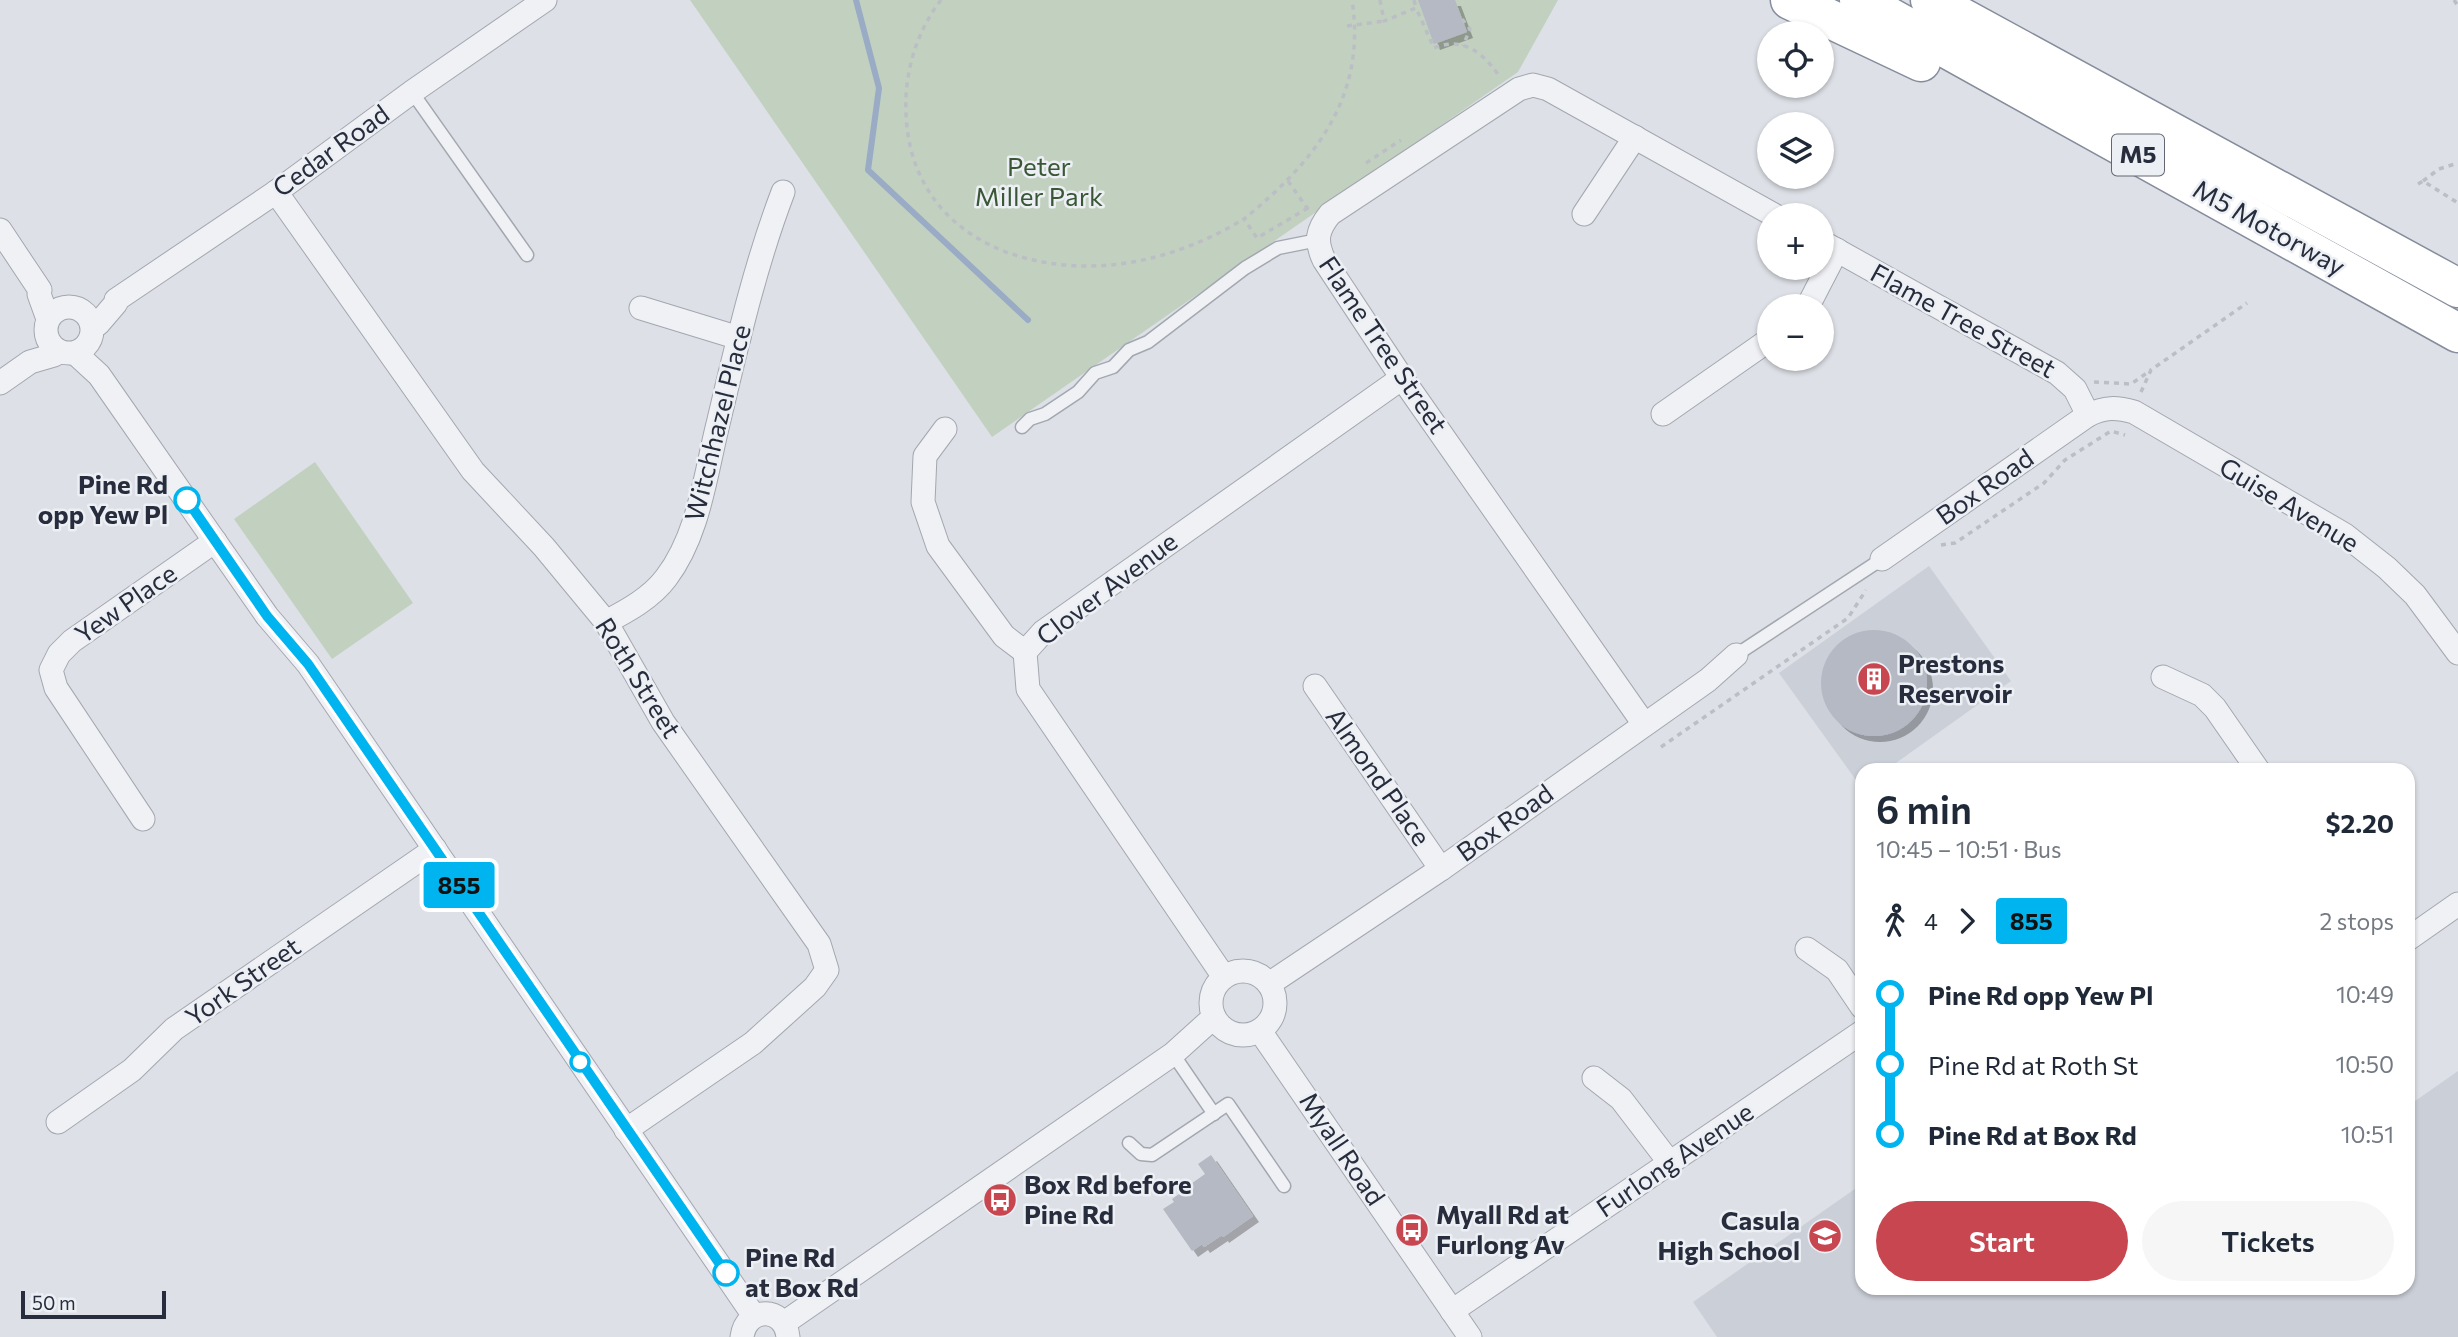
<!DOCTYPE html>
<html lang="en">
<head>
<meta charset="utf-8">
<style>
  :root { --surface:#fff; --page:#f6f6f7; --text:#1f2937; --muted:#747a83; --accent:#c7464f }
  body { margin:0; font-family:Commissioner,sans-serif; background:var(--page); color:var(--text); height:100vh; display:flex; flex-direction:column; font-size:26px; white-space:nowrap }
  * { box-sizing:border-box; margin:0 }
  p { font-size:23px; color:var(--muted) }
  .icon { flex:none; width:38px; height:38px; fill:none; stroke:currentColor; stroke-width:2; stroke-linecap:round; stroke-linejoin:round }
  .map { position:relative; flex:1; overflow:hidden }
  .side { position:absolute; left:1855px; top:763px; width:560px; height:532px; display:flex; flex-direction:column; background:var(--surface); border-radius:21px; box-shadow:0 2px 5px #0004 }
  .side>* { flex:none }
  .badge { padding:0 14px; border-radius:5px; font-size:24px; line-height:46px }
  .buttons { position:absolute; left:1757px; top:21px; display:grid; gap:14px }
  .buttons a { display:grid; place-items:center; width:77px; height:77px; border-radius:50%; background:var(--surface); box-shadow:0 2px 5px #0004; font-size:35px }
  .scale { position:absolute; left:21px; bottom:18px; width:145px; box-sizing:border-box; padding-left:7px; border:4px solid #272d3c; border-top:0; font-size:19px; line-height:24px; white-space:nowrap; color:#272d3c; -webkit-text-stroke:5px #eceff4; paint-order:stroke }
  .map>.badge { position:absolute; translate:-50% -50%; box-shadow:0 0 0 4px #fff }
  .legs { display:flex; align-items:center; gap:10px; height:77px; padding:0 21px; font-size:23px }
  .legs p { margin-inline-start:auto }
  .summary { display:flex; align-items:center; justify-content:space-between; height:119px; padding:0 21px }
  h1 { font-size:38px; font-weight:600; line-height:52px }
  .action { display:flex; gap:14px; margin-top:auto; padding:14px 21px }
  .action a { flex:1; height:80px; border-radius:42px; background:var(--accent); color:#fff; font-size:28px; font-weight:600; line-height:80px; text-align:center }
  .action a+a { background:var(--page); color:var(--text) }
  ul { padding:0 21px; list-style:none }
  li { display:flex; align-items:center; gap:24px; height:70px; font-size:26px }
  li i { display:grid; place-items:center; width:10px; height:100%; margin:0 9px; background:currentColor }
  li i::after { content:''; width:18px; height:18px; margin:-9px; border:5px solid; border-radius:50%; background:var(--surface) }
  li p { margin-inline-start:auto }
  li:first-child i { background:linear-gradient(#0000 50%,currentColor 0) }
  li:last-child i { background:linear-gradient(currentColor 50%,#0000 0) }
  .map>svg:first-child { display:block }
  .built { fill:#cbcfd8 }
  .green { fill:#c2d0bf }
  .lines { fill:none; stroke-linecap:round; stroke-linejoin:round }
  .stream { stroke:#99abc5; stroke-width:6 }
  .building { fill:#b5b9c3; filter:url(#shadow) }
  .lane-casing { stroke:#a3a7b0; stroke-width:15 }
  .street-casing { stroke:#a3a7b0; stroke-width:25 }
  .highway-casing { stroke:#858c9c; stroke-width:41 }
  .path { stroke:#bcbec5; stroke-width:3.5; stroke-dasharray:5 5; stroke-linecap:butt }
  .lane { stroke:#f0f1f5; stroke-width:12 }
  .street { stroke:#f0f1f5; stroke-width:23 }
  .highway { stroke:#fff; stroke-width:38 }
  .line-1-casing { stroke:#fff; stroke-width:16 }
  .line-1 { stroke:#00b5ef; stroke-width:10 }
  .stop-1-dot { fill:#fff; stroke:#00b5ef; stroke-width:3.5 }
  .labels { text-anchor:middle; stroke-width:5; stroke-linejoin:round; paint-order:stroke }
  .shield { fill:#eceff4; stroke:#626773; stroke-width:2 }
  .shield-label { font-size:24px; font-weight:bold; fill:#272d3c }
  .street-label { font-size:26px; fill:#272d3c; stroke:#eceff4 }
  .park-label { font-size:26px; fill:#395735; stroke:#eceff4 }
  .stop-label { font-size:26px; font-weight:bold; fill:#272d3c; stroke:#eceff4; text-anchor:end }
  .poi-label { font-size:26px; font-weight:bold; fill:#272d3c; stroke:#eceff4; text-anchor:start }
</style>
</head>
<body>
<div class="map">
<svg width="2458" height="1337" viewBox="0 0 2458 1337">
  <defs>
    <filter id="shadow"><feDropShadow dx="6" dy="6" stdDeviation="0" flood-color="#0004"/></filter>
  </defs>
  <rect width="100%" height="100%" fill="#dde0e6"/>
  <g class="built">
    <path d="M1929,566L2011,681L1886,770H1862L1861,787L1779,673Z"/>
    <path d="M2458,1071V1337H1717L1693,1302L1862,1184V1288H2408V1106Z"/>
  </g>
  <g class="green">
    <path d="M690,0H1558L1518,72L992,437Z"/>
    <path d="M315,462L413,603L332,659L234,519Z"/>
  </g>
  <g class="lines">
    <path class="stream" d="M856,0L879,88L868,170L1028,320"/>
  </g>
  <g class="building">
    <path d="M1418,0H1455L1467,32L1434,44Z"/>
    <circle cx="1874" cy="683" r="53"/>
    <path d="M1211,1155L1253,1216L1223,1237L1222,1235L1204,1247L1202,1244L1192,1251L1163,1209L1174,1202L1172,1199L1189,1187L1188,1186L1205,1174L1198,1164Z"/>
  </g>
  <g class="lines">
    <g class="lane-casing">
      <g id="lane">
        <path d="M412,92L527,255"/>
        <path d="M1022,427L1030,419L1045,414L1078,392L1095,373L1113,367L1129,350L1148,342L1245,268L1278,248L1318,240"/>
        <path d="M1736,655L1882,559"/>
        <path d="M1173,1054L1214,1114"/>
        <path d="M1129,1143L1141,1154L1152,1155L1228,1104L1284,1186"/>
      </g>
    </g>
    <g class="street-casing">
      <g id="street">
        <path d="M276,192L473,471L544,547L606,622L663,722L819,944L827,970L815,987L753,1043L626,1130"/>
        <path d="M1584,214L1635,137"/>
        <path d="M0,230L40,290L39,294L48,319"/>
        <path d="M1822,242L2057,373L2075,389L2088,415"/>
        <path d="M1808,306L1837,250"/>
        <circle cx="69" cy="330" r="23"/>
        <path d="M641,308L739,338"/>
        <path d="M92,325L98,324L116,303V300L276,192L412,92L545,0"/>
        <path d="M75,353L99,375L267,616L308,664L754,1316"/>
        <path d="M0,383L30,362L54,355L58,351"/>
        <path d="M1663,414L1769,340"/>
        <path d="M945,429L925,456L923,502L938,546L1004,636L1025,652"/>
        <path d="M1882,559L2088,415C2105,407 2116,407 2134,412L2345,535L2387,568L2415,595L2458,653"/>
        <path d="M606,622C627,611 651,598 666,578C698,536 705,478 717,428C736,349 754,268 783,192"/>
        <path d="M2163,677L2202,695L2215,708L2258,770"/>
        <path d="M1315,686L1441,869"/>
        <path d="M1644,724L1402,378L1324,260C1315,241 1317,230 1330,214L1519,89L1533,85L1548,89L1774,215"/>
        <path d="M143,819L56,688L51,670L59,654L72,641L215,541"/>
        <path d="M2408,939L2458,904"/>
        <path d="M1807,949L1837,970L1862,1007"/>
        <circle cx="1243" cy="1003" r="32"/>
        <path d="M1224,977L1028,689L1025,652L1043,632L1402,378"/>
        <path d="M1269,984L1441,869L1708,680L1736,655"/>
        <path d="M1260,1031L1470,1337"/>
        <path d="M1594,1078L1621,1099L1670,1163"/>
        <path d="M58,1122L132,1070L174,1029L435,849"/>
        <path d="M1452,1311L1862,1032"/>
        <path d="M784,1323L1173,1054L1214,1017"/>
        <path d="M742,1337C746,1306 785,1306 788,1337"/>
      </g>
    </g>
    <g class="highway-casing">
      <g id="highway">
        <path d="M1790,0L1921,62"/>
        <path d="M1859,0L2458,333"/>
        <path d="M1930,0L2458,288"/>
      </g>
    </g>
    <g class="path">
      <path d="M941,0C916,32 904,74 906,114C910,216 993,266 1088,266C1143,266 1198,247 1244,219"/>
      <path d="M1380,0L1384,21L1416,8L1434,48C1464,36 1483,53 1500,77"/>
      <path d="M1414,0L1416,8"/>
      <path d="M2454,0L2458,6"/>
      <path d="M1462,19L1470,29L1463,46"/>
      <path d="M1347,26L1384,21"/>
      <path d="M1366,163L1401,140"/>
      <path d="M1288,181L1307,208L1310,206"/>
      <path d="M2423,181L2439,169L2458,163"/>
      <path d="M2418,184L2423,181L2458,203"/>
      <path d="M1308,208L1257,238L1244,219C1315,161 1367,97 1352,0"/>
      <path d="M1794,208L1807,215"/>
      <path d="M2094,382L2131,384L2151,370"/>
      <path d="M2141,392L2151,370L2247,303"/>
      <path d="M1941,545L1955,543L2044,483L2065,460L2111,431L2125,435"/>
      <path d="M1661,747L1848,618L1866,590"/>
    </g>
    <use href="#lane" class="lane"/>
    <use href="#street" class="street"/>
    <use href="#highway" class="highway"/>
  </g>
  <g class="lines">
    <g class="line-1-casing">
      <path id="line-1" d="M187,500L267,616L308,664L726,1273"/>
    </g>
    <use href="#line-1" class="line-1"/>
  </g>
  <defs>
    <g id="building-disc" transform="scale(1.75)"><circle r="9.5" fill="#c7464f" stroke="#eceff4"/><path d="M-4-6H4V6H1V3H-1V6H-4ZM-2.5-4.3h1.7v1.8h-1.7ZM.8-4.3h1.7v1.8H.8ZM-2.5-1h1.7V.8h-1.7ZM.8-1h1.7V.8H.8Z" fill="#fff"/></g>
    <g id="bus-disc" transform="scale(1.75)"><circle r="9.5" fill="#c7464f" stroke="#eceff4"/><path d="M-5-6H5V4H4V6H2V4H-2V6H-4V4H-5ZM-3.5-4V0h7V-4ZM-3.5 1.2v1.5H-2V1.2ZM2 1.2v1.5H3.5V1.2Z" fill="#fff"/></g>
    <g id="school-disc" transform="scale(1.75)"><circle r="9.5" fill="#c7464f" stroke="#eceff4"/><path d="M0-5L7-2L0 1L-7-2ZM-4 1L0 2.5L4 1V4Q0 6-4 4Z" fill="#fff"/></g>
  </defs>
  <g fill-rule="evenodd">
    <use href="#building-disc" x="1874" y="679"/>
    <use href="#bus-disc" x="1000" y="1200"/>
    <use href="#bus-disc" x="1412" y="1230"/>
    <use href="#school-disc" x="1825" y="1236"/>
  </g>
  <g class="stop-1-dot">
    <circle cx="187" cy="500" r="12"/>
    <circle cx="580" cy="1062" r="9"/>
    <circle cx="726" cy="1273" r="12"/>
  </g>
  <g class="labels">
    <rect class="shield" x="2112" y="134.5" width="52" height="41" rx="5"/>
    <g class="shield-label">
      <text x="2138" y="163">M5</text>
    </g>
    <g class="street-label">
      <text transform="translate(331 151) rotate(-36)" y="9">Cedar Road</text>
      <text transform="translate(2269 228) rotate(29)" y="9">M5 Motorway</text>
      <text transform="translate(1963 321) rotate(29)" y="9">Flame Tree Street</text>
      <text transform="translate(1383 345) rotate(56)" y="9">Flame Tree Street</text>
      <text transform="translate(718 423) rotate(-76)" y="9">Witchhazel Place</text>
      <text transform="translate(1985 487) rotate(-35)" y="9">Box Road</text>
      <text transform="translate(2289 505) rotate(31)" y="9">Guise Avenue</text>
      <text transform="translate(1107 589) rotate(-37)" y="9">Clover Avenue</text>
      <text transform="translate(126 604) rotate(-35)" y="9">Yew Place</text>
      <text transform="translate(638 678) rotate(58)" y="9">Roth Street</text>
      <text transform="translate(1378 777) rotate(55)" y="9">Almond Place</text>
      <text transform="translate(1505 823) rotate(-36)" y="9">Box Road</text>
      <text transform="translate(243 982) rotate(-35)" y="9">York Street</text>
      <text transform="translate(1342 1149) rotate(56)" y="9">Myall Road</text>
      <text transform="translate(1675 1160) rotate(-34)" y="9">Furlong Avenue</text>
    </g>
    <g class="park-label">
      <text x="1039" y="176">Peter<tspan x="1039" dy="30">Miller Park</tspan></text>
    </g>
    <g class="stop-label">
      <text x="168" y="494">Pine Rd<tspan x="168" dy="30">opp Yew Pl</tspan></text>
      <text x="745" y="1267" text-anchor="start">Pine Rd<tspan x="745" dy="30">at Box Rd</tspan></text>
    </g>
    <g class="poi-label">
      <text x="1898" y="673">Prestons<tspan x="1898" dy="30">Reservoir</tspan></text>
      <text x="1024" y="1194">Box Rd before<tspan x="1024" dy="30">Pine Rd</tspan></text>
      <text x="1436" y="1224">Myall Rd at<tspan x="1436" dy="30">Furlong Av</tspan></text>
      <text x="1800" y="1230" text-anchor="end">Casula<tspan x="1800" dy="30">High School</tspan></text>
    </g>
  </g>
</svg>
<div class="buttons">
<a><svg class="icon" aria-label="locate" viewBox="0 0 24 24"><circle cx="12" cy="12" r="6"/><path d="M12 2v4M12 18v4M2 12h4M18 12h4"/></svg></a>
<a><svg class="icon" aria-label="layers" viewBox="0 0 24 24"><path d="M12 4l9 5-9 5-9-5zM3 14l9 5 9-5"/></svg></a>
<a>+</a>
<a>−</a>
</div>
<div class="scale">50 m</div>
<b class="badge" style="left:459px;top:885px;background:#00b5ef;color:#111">855</b>
<section class="side">
<div class="summary"><div><h1>6 min</h1><p>10:45 – 10:51 · Bus</p></div><b>$2.20</b></div>
<div class="legs"><svg class="icon" aria-label="walk" viewBox="0 0 24 24"><circle cx="13" cy="4" r="2"/><path d="M13 8l-2 6 4 7M11 14l-3 7M7 12l3-4h3l4 4"/></svg>4<svg class="icon" aria-label="forward" viewBox="0 0 24 24"><path d="M9 5l7 7-7 7"/></svg><b class="badge" style="background:#00b5ef;color:#111">855</b><p>2 stops</p></div>
<ul>
<li><i style="color:#00b5ef"></i><b>Pine Rd opp Yew Pl</b><p>10:49</p></li>
<li><i style="color:#00b5ef"></i><span>Pine Rd at Roth St</span><p>10:50</p></li>
<li><i style="color:#00b5ef"></i><b>Pine Rd at Box Rd</b><p>10:51</p></li>
</ul>
<div class="action"><a>Start</a><a>Tickets</a></div>
</section>
</div>
</body>
</html>
